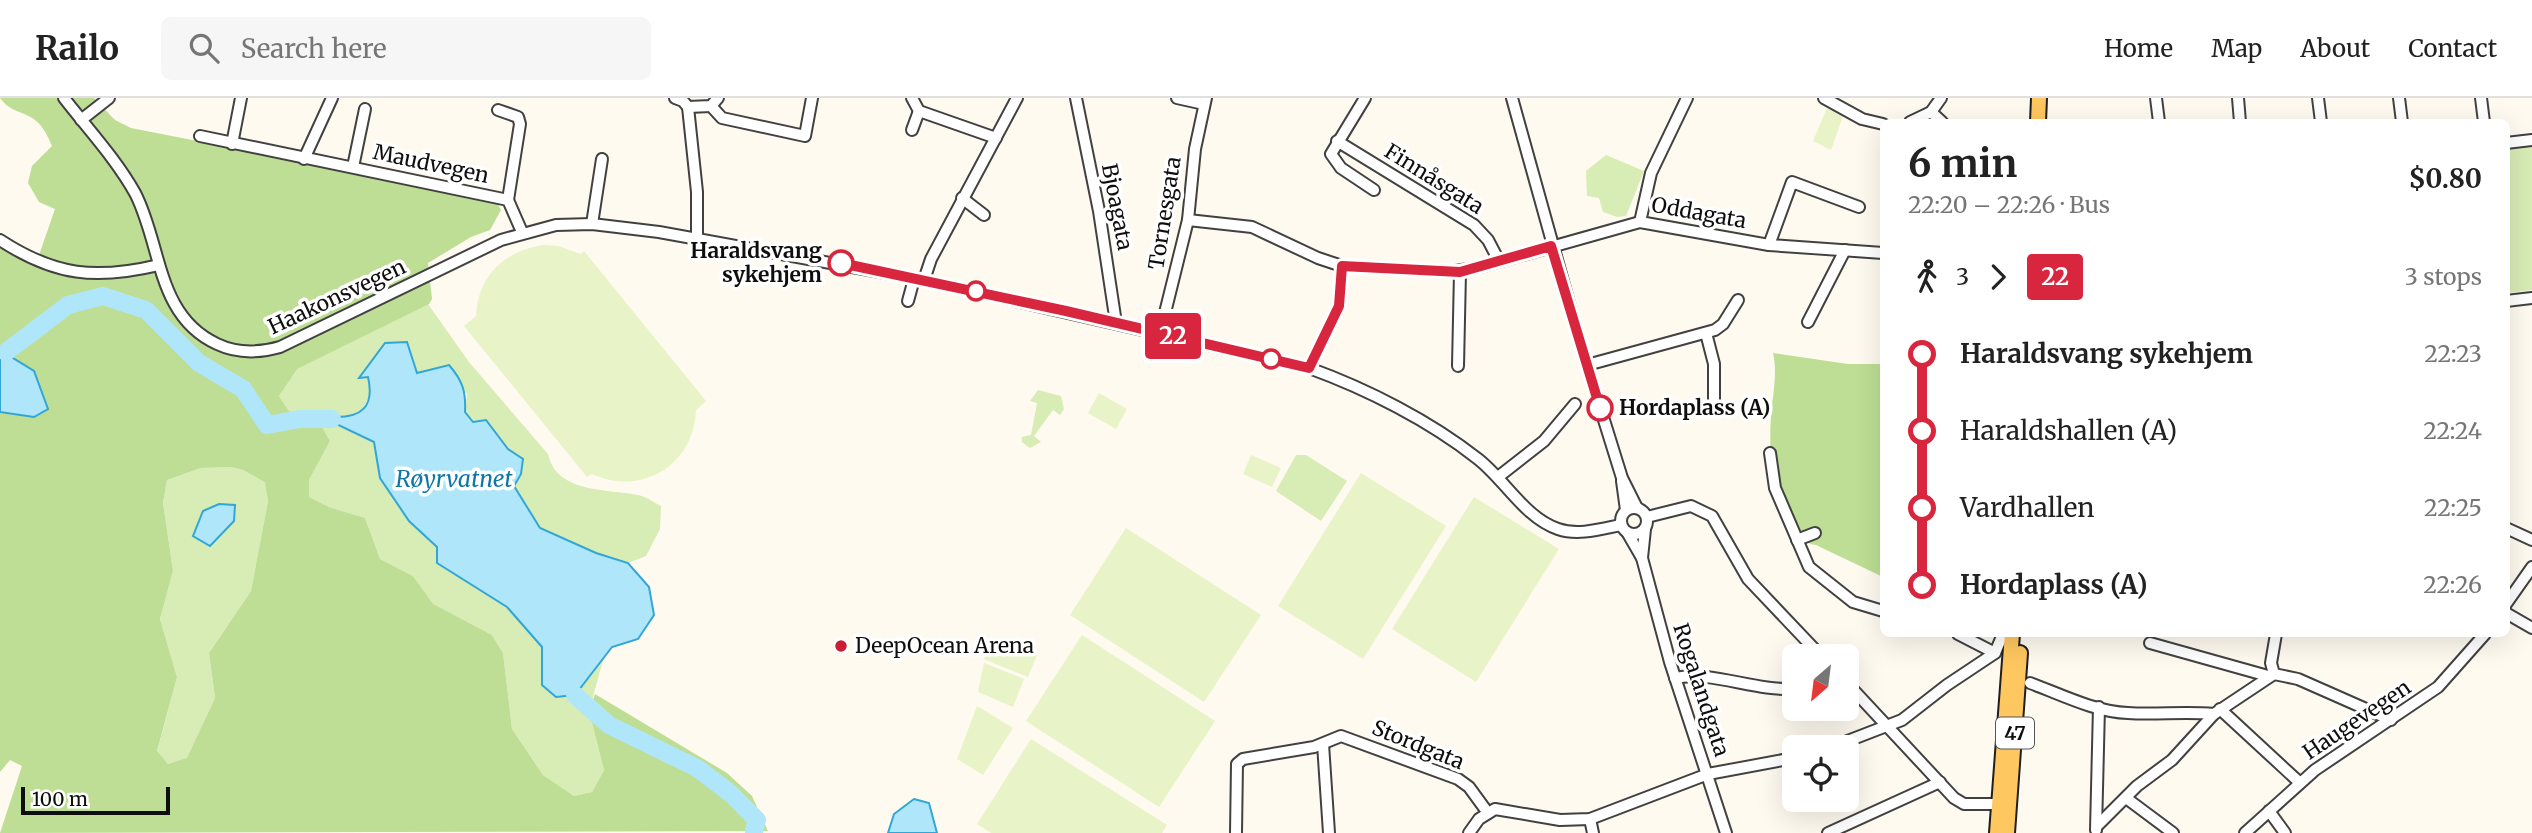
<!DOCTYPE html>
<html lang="en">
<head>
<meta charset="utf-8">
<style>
  :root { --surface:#fff; --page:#f6f6f6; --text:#222; --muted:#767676; --line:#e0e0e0 }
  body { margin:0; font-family:Merriweather,serif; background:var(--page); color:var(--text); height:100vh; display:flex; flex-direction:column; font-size:26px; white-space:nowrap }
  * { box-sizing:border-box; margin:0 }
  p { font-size:23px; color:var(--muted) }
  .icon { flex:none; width:38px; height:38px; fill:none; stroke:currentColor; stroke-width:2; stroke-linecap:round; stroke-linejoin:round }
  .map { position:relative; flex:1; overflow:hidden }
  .side { position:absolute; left:1880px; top:21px; width:630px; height:518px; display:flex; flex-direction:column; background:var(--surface); border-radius:10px; box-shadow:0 7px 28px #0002 }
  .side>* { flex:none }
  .badge { padding:0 14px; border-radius:5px; font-size:24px; line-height:46px }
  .needle { width:46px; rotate:208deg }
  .controls { position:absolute; left:1782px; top:546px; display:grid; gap:14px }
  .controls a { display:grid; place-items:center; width:77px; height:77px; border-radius:10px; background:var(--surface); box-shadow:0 7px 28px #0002; font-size:35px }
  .scale { position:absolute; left:21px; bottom:18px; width:149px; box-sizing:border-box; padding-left:7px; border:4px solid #0e0e0e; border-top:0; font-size:19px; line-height:24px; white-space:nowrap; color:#0e0e0e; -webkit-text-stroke:5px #fff; paint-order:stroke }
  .map>.badge { position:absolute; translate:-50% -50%; box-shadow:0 0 0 4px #fff }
  .legs { display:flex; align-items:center; gap:10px; height:77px; padding:0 28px; font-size:23px }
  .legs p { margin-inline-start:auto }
  .overview { display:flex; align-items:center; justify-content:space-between; height:119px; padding:0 28px }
  h1 { font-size:38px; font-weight:700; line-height:52px }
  ul { padding:0 28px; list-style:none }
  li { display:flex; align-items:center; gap:24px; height:77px; font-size:26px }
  li i { display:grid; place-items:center; width:10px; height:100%; margin:0 9px; background:currentColor }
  li i::after { content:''; width:18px; height:18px; margin:-9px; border:5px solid; border-radius:50%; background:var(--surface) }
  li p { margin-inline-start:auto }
  li:first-child i { background:linear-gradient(#0000 50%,currentColor 0) }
  li:last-child i { background:linear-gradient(currentColor 50%,#0000 0) }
  header { display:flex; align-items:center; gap:42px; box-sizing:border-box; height:98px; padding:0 35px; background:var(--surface); border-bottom:2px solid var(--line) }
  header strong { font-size:33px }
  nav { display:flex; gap:38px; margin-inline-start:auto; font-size:24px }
  .search { width:490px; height:63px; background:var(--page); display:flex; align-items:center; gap:18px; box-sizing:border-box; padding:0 24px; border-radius:10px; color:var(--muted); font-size:26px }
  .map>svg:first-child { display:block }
  .green { fill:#d8ecb6 }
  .forest { fill:#bdde94; fill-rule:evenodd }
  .pitch { fill:#e9f3c8 }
  .water { fill:#b0e6fa; stroke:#32a6d6; stroke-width:2 }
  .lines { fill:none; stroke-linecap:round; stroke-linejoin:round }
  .river { stroke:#b0e6fa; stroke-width:18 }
  .minor-casing { stroke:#414141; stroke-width:14 }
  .major-casing { stroke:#1f1f1f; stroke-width:18 }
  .minor { stroke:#fff; stroke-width:10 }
  .major { stroke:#ffc75f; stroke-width:14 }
  .line-1-casing { stroke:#fff; stroke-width:16 }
  .line-1 { stroke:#d7263d; stroke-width:10 }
  .stop-1-dot { fill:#fff; stroke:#d7263d; stroke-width:3.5 }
  .poi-dot { fill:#c71d37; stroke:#fff; stroke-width:2.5 }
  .labels { text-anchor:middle; stroke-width:7; stroke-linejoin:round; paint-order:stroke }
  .shield { fill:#fff; stroke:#565656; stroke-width:2 }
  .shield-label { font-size:19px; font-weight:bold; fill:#0e0e0e }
  .street-label { font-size:21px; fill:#0e0e0e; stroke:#fff }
  .stop-label { font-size:21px; font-weight:bold; fill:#0e0e0e; stroke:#fff; text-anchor:end }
  .poi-label { font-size:21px; fill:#0e0e0e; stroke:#fff; text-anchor:start }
  .water-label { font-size:23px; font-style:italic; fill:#0f76a8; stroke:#fff }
</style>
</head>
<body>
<header>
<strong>Railo</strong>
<div class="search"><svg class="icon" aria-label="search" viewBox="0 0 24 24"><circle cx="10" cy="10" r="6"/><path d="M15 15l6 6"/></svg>Search here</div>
<nav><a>Home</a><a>Map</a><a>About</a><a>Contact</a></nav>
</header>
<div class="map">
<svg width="2532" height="735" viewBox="0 0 2532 735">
  <rect width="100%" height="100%" fill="#fffaef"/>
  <g class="green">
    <path d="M2532,48V192L2507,195L2506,51Z"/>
    <path d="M1606,57L1644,73L1626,118L1617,119L1603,114L1599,100L1587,98L1586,73Z"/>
    <path d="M428,206L469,264L548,356C557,397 610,390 642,398C648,400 655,405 661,408L660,431L646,458L628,465L596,455L540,430L514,388L521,376L523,361L508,351L486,322L473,324L465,314L467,296L440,272L417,275L407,244L360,280L368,279L371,294L360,316L349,320L333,319V324L374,345C383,396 400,415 438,449L437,465L507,509L542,549V587L575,597L604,559L589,613L604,672L592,694L574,698L543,677L512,631L503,555L492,537L432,506L413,478L380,461L365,420L329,409L309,399V382L330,343L317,320L289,313L279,298L296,271Z"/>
    <path d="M1038,292L1061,298L1064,311L1060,317L1053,312L1034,338L1041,344L1030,350L1022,344V339L1031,337L1037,305L1030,303Z"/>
    <path d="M1296,357H1306L1347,383L1321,423L1276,393Z"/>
    <path d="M231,369L243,372L266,384L268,403L251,493L209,555L215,600L187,661L168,666L157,654L177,579L160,521L173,473L163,405L167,382L201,370Z"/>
  </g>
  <g class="forest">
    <path d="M0,0H94L115,22L131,30L495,101L501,112L490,132L471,139L428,165L432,201L429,206L297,271L279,298L289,313L317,320L330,343L309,382V399L329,409L365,420L380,461L413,478L433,506L492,537L503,555L512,631L543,677L574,698L592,694L604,672L589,613L595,596L727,675L752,698L768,733L0,735L22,668L10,662L0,674V314L34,319L6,254L0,252V150L37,163L55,111L39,104L28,85L32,68L52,48C36,6 17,23 0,0ZM231,369L243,372L265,384L268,403L251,493L209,555L215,600L187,660L168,666L157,653L177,579L160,521L173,473L163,405L167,382L201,370Z"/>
    <path d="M1773,255L1848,266H1883V479L1816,447C1773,441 1768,355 1771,320C1772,300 1778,275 1773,255Z"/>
  </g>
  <g class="pitch">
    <path d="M1827,10L1843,18L1831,52L1813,43Z"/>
    <path d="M543,147L558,148L581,156L584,153L706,303L696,312C694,367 642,399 592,376L587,379L464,228L476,218C478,178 504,153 543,147Z"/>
    <path d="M1099,295L1127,311L1116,331L1088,315Z"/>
    <path d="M1251,357L1281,370L1272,389L1243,376Z"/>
    <path d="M1361,375L1446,428L1363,561L1278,508Z"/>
    <path d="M1474,399L1559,451L1476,584L1392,531Z"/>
    <path d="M1126,430L1261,517L1204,604L1070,517Z"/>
    <path d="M1082,537L1215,623L1159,709L1026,623Z"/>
    <path d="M993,539L1037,557L1028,579L984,561Z"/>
    <path d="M984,565L1024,581L1013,609L978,594Z"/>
    <path d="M977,608L1013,630L983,677L957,661Z"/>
    <path d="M1031,641L1167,727L1162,735H991L977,726Z"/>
  </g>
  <g class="water">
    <path d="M407,244L417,275L449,267C463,283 466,294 465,314L473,324L486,322L508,351L523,361L521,376L514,388L540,430L596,455L628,465L649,489L654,517L638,541L612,549L575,597L556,599L542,587V549L507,509L437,465V449L409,423L380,380L374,344L332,324L333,319C361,320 375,309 368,279L359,280L385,245Z"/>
    <path d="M0,252L34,273L48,311L34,319L0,314Z"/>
    <path d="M219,406L235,407L234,423L210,448L193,438L203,413Z"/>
    <path d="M914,701L929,705L937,735H888L894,716Z"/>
  </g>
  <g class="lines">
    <g class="river">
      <path d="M6,254L68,207L103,198L146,212L199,265L243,291L267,327L300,321H332"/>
      <path d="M575,597L609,627L697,670L730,695L757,722L754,733"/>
    </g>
    <g class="minor-casing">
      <g id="minor">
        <path d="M64,0C88,31 116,61 135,95C162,147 156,218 217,246C236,255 259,255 280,249L501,142L556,127L592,126L659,134L924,182L931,161L1017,0"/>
        <path d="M675,0L683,3L688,9L697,94V140"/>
        <path d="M912,0L919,13L996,40"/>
        <path d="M1076,0L1099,113L1116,225"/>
        <path d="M1177,0L1204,6"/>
        <path d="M1365,0L1331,56L1341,70L1374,92"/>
        <path d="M1512,0L1581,248L1622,380L1637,410"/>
        <path d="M1824,0L1862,21L1883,26"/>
        <path d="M2156,0L2159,24"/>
        <path d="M2238,0L2240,24"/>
        <path d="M2318,0L2321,24"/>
        <path d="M2399,0L2402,24"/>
        <path d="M2481,0L2484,24"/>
        <path d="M711,8L722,20L805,38L812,0"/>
        <path d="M688,9L711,8L718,0"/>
        <path d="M498,12L518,19L520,26L508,102"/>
        <path d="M1931,14L1942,24"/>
        <path d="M81,22L109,0"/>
        <path d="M1910,24L1931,14L1941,0"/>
        <path d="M912,32L919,13"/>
        <path d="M200,38L508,102L522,134"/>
        <path d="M1337,43L1474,127L1488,142L1499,163"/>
        <path d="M2506,45L2532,42"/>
        <path d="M232,46L241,0"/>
        <path d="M304,61L332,0"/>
        <path d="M353,69L365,11"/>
        <path d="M962,100L984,117"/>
        <path d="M1188,122L1252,129L1318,160L1342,168L1450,174L1480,169L1640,124L1769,147L1883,155"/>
        <path d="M1640,124L1651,75L1687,0"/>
        <path d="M592,126L602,61"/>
        <path d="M0,142C55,178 96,182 159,167"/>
        <path d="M1769,147L1792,84L1859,109"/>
        <path d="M924,182L1309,270C1367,291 1430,323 1478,361C1505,382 1525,420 1558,431C1578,438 1601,431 1621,427"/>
        <path d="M908,203L914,181"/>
        <path d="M2506,203L2532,200"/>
        <path d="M1808,224L1845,152"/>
        <path d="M1160,235L1188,122L1195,51L1206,0"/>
        <path d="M1706,235L1714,266V301"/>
        <path d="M1587,267L1715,232L1723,226L1738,202"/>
        <path d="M1458,268L1460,174"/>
        <path d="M1309,270L1339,207L1342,168"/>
        <path d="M1770,355L1775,390L1809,469L1853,504L1883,513"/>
        <path d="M1498,379L1544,343L1575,306"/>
        <path d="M1622,383L1626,412"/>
        <circle cx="1634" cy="423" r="13"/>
        <path d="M1647,419L1691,408L1712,418L1748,481L1821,558"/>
        <path d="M2506,430L2532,442"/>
        <path d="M1627,434L1642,460L1670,564L1726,735"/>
        <path d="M1797,442L1815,435"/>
        <path d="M1642,460L1645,431"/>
        <path d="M2506,506L2532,469"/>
        <path d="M2506,515L2532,530"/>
        <path d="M1958,536L1995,555"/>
        <path d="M2276,536L2271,565L2274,576L2298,581L2391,622"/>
        <path d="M2150,545L2268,578"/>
        <path d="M1675,580C1709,572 1755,593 1794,591"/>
        <path d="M1846,584L1954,700L1964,706H1999"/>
        <path d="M2030,585C2060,596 2095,614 2128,615C2157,617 2185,613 2214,616"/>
        <path d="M2220,611L2299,684"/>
        <path d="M1323,646L1329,735"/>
        <path d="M1832,649L1902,622L1947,587L1995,555L2003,536"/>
        <path d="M2126,700L2173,735"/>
        <path d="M2269,713L2285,735"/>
        <path d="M1590,721L1593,735"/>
        <path d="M2097,728L2137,688L2172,662L2214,616L2274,576"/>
        <path d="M2096,732L2099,609"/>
        <path d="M1236,735L1237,666L1243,661L1314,649L1341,638L1458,681L1469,689L1488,715"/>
        <path d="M1469,735L1479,721L1495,711L1560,722L1590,721L1708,676L1794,660"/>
        <path d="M1828,735L1940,684"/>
        <path d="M2245,735L2315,672L2438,589L2485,536"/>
      </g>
    </g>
    <g class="major-casing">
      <g id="major">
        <path d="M2038,24L2039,0"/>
        <path d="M1997,735L2012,536"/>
        <path d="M2007,735L2020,555"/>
      </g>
    </g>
    <use href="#minor" class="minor"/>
    <use href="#major" class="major"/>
  </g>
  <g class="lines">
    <g class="line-1-casing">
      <path id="line-1" d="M841,165L1066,213L1309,270L1339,208L1342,168L1460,174L1551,148L1600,310"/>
    </g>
    <use href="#line-1" class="line-1"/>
  </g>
  <g class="stop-1-dot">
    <circle cx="841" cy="165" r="12"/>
    <circle cx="976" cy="193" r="9"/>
    <circle cx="1271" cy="261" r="9"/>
    <circle cx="1600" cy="310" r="12"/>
  </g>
  <circle class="poi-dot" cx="841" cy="548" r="7"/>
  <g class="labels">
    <rect class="shield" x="1996" y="619.5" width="38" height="31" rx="5"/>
    <g class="shield-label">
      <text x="2015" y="642">47</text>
    </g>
    <g class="street-label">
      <text transform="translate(431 66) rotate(12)" y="7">Maudvegen</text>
      <text transform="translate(1434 81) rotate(32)" y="7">Finnåsgata</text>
      <text transform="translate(1117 109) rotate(79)" y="7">Bjoagata</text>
      <text transform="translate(1165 115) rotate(-81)" y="7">Tornesgata</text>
      <text transform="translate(1699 115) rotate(10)" y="7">Oddagata</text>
      <text transform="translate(337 199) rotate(-25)" y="7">Haakonsvegen</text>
      <text transform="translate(1701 592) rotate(72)" y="7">Rogalandgata</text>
      <text transform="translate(2357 622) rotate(-34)" y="7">Haugevegen</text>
      <text transform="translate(1418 647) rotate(22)" y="7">Stordgata</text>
    </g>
    <g class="stop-label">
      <text x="822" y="160">Haraldsvang<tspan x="822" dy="24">sykehjem</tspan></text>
      <text x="1619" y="317" text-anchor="start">Hordaplass (A)</text>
    </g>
    <g class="poi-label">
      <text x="855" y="555">DeepOcean Arena</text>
    </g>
    <g class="water-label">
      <text x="454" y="389">Røyrvatnet</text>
    </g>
  </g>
</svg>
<div class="controls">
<a><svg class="needle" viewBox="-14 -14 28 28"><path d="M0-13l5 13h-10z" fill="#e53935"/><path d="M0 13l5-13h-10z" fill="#767676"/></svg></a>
<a><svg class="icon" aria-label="locate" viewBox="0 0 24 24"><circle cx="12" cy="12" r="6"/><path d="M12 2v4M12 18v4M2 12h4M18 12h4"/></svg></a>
</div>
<div class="scale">100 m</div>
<b class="badge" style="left:1173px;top:238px;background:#d7263d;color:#fff">22</b>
<section class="side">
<div class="overview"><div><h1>6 min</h1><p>22:20 – 22:26 · Bus</p></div><b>$0.80</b></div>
<div class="legs"><svg class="icon" aria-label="walk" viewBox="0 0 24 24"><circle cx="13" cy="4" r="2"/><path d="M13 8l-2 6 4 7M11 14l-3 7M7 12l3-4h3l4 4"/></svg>3<svg class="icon" aria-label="forward" viewBox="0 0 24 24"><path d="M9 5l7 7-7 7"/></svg><b class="badge" style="background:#d7263d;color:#fff">22</b><p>3 stops</p></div>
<ul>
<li><i style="color:#d7263d"></i><b>Haraldsvang sykehjem</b><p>22:23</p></li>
<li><i style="color:#d7263d"></i><span>Haraldshallen (A)</span><p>22:24</p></li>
<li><i style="color:#d7263d"></i><span>Vardhallen</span><p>22:25</p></li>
<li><i style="color:#d7263d"></i><b>Hordaplass (A)</b><p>22:26</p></li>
</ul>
</section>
</div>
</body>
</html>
